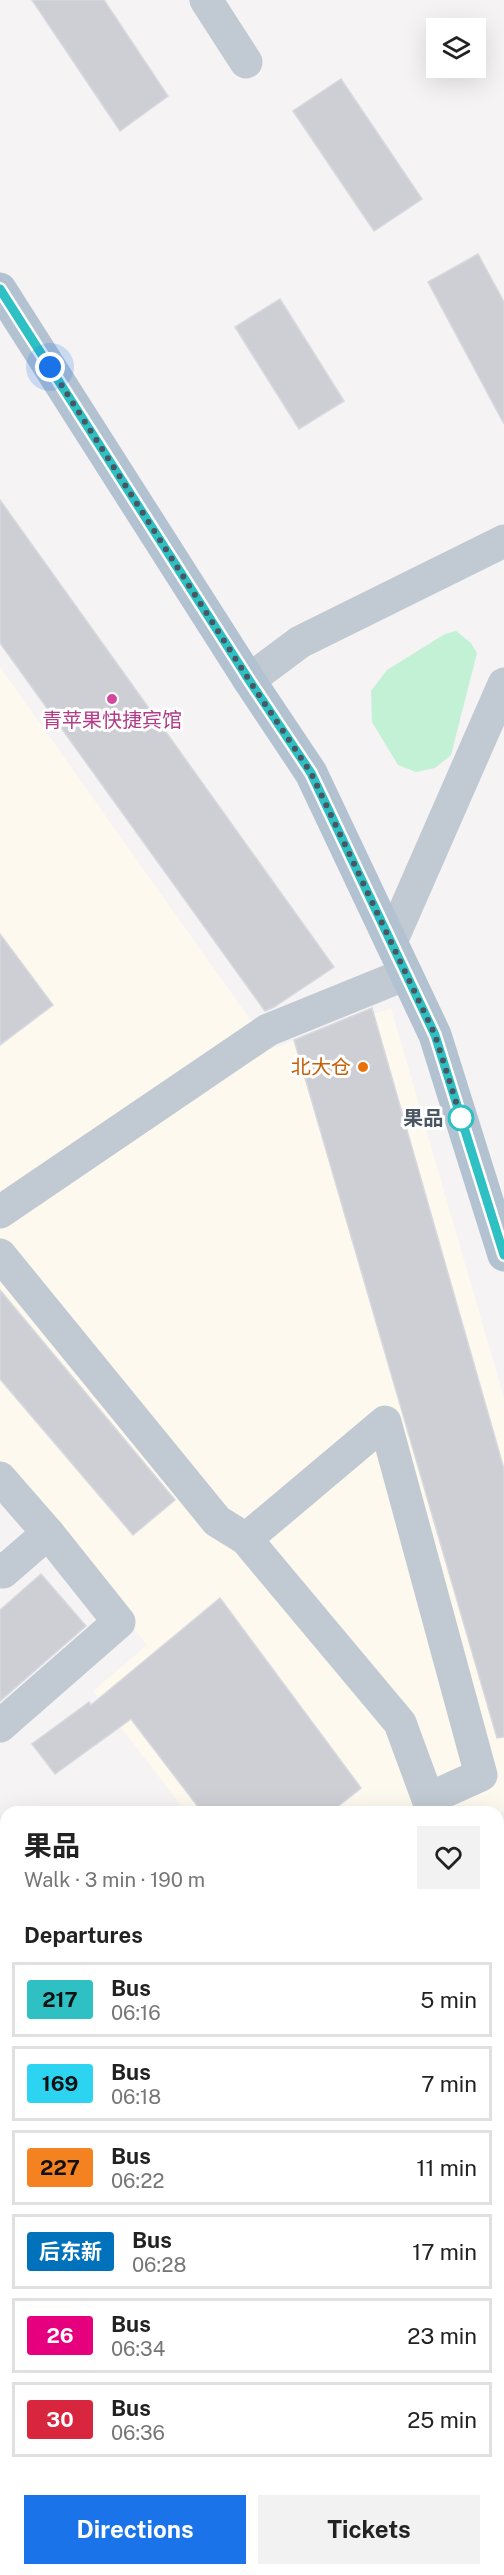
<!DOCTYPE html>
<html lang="en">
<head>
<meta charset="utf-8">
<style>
  :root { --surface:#fff; --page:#f2f2f2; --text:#222; --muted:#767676; --line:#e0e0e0; --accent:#1a73e8 }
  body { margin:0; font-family:"Public Sans","Noto Sans SC",sans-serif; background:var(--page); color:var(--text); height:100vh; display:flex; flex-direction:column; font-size:22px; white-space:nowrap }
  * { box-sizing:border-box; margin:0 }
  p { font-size:20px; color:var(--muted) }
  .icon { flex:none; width:33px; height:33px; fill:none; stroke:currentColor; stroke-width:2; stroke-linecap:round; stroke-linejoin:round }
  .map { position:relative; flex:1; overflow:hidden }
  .details { position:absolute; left:0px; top:1806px; width:504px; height:770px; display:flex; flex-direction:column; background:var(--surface); border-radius:18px 18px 0 0; box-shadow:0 6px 24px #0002 }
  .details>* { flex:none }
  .badge { padding:0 12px; border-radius:4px; font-size:21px; line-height:39px }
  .tools { position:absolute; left:426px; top:18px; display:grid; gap:12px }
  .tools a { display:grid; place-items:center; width:60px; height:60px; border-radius:0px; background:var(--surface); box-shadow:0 6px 24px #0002; font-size:30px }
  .you { position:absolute; width:30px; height:30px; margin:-15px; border:4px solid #fff; border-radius:50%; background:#1a73e8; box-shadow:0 0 0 9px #1a73e833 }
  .map>.badge { position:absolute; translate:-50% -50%; box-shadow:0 0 0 3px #fff }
  h2 { padding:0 24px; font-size:22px; line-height:54px }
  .round { display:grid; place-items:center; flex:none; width:63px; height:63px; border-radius:0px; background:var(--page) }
  .overview { display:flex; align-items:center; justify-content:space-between; height:102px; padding:0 24px }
  h1 { font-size:28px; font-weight:700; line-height:45px }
  .cta { display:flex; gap:12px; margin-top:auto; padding:12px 24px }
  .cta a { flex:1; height:69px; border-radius:0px; background:var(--accent); color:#fff; font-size:24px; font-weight:700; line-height:69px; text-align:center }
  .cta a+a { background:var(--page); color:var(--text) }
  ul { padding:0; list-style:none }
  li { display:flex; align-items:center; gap:18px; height:75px; margin:0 12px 9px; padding:0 12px; border:3px solid var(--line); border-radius:0px }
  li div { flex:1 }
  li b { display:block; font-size:22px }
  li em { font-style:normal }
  li .badge { min-width:66px; font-weight:700; text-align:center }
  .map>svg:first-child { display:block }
  .commercial { fill:#fdf9ef }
  .green { fill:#c3f1d5 }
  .building { fill:#cdcfd5; stroke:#d7d9de; stroke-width:1.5 }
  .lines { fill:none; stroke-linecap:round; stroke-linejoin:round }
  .path { stroke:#7ad0a6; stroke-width:4; stroke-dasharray:4.5 3; stroke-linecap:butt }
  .minor { stroke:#c1cad2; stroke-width:33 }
  .major { stroke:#b3c2d1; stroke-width:33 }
  .rail-casing { stroke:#b5b8bd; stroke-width:7 }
  .rail { stroke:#fff; stroke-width:4.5; stroke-dasharray:14; stroke-linecap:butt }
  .line-casing { stroke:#fff; stroke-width:14 }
  .line { stroke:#2ec0c2; stroke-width:9 }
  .walk { stroke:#4a5661; stroke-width:6; stroke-dasharray:0 10.8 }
  .hotel-dot { fill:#d1479c; stroke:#fff; stroke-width:2 }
  .food-dot { fill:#e8710a; stroke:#fff; stroke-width:2 }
  .stop-dot { fill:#fff; stroke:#2ec0c2; stroke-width:3 }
  .labels { text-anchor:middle; stroke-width:6; stroke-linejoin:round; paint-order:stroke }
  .hotel-label { font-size:20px; fill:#b23c85; stroke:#fff }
  .food-label { font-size:20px; fill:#c56008; stroke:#fff; text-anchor:end }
  .stop-label { font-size:20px; font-weight:bold; fill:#4a5661; stroke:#fff; text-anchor:end }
</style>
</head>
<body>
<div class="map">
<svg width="504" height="2575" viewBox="0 0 504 2575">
  <rect width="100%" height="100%" fill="#f5f3f3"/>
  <path class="commercial" d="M0,667L271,1049L391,1008L504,1398V1811L498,1814V1812H186L93,1691L147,1645L0,1468Z"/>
  <g class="green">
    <path d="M456,631L471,643L477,653L451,755L435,768L416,772L398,765L372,722L371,691L387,670L445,634Z"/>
    <path d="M0,1971L6,1979V2107L0,2114Z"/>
    <path d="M0,2373L6,2378V2570H128L131,2575H0Z"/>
  </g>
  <g class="building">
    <path d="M32,0H104L168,96L120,131Z"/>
    <path d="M341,79L422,199L374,231L293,111Z"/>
    <path d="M478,254L504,302V424L428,282Z"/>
    <path d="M280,299L344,401L299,429L235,327Z"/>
    <path d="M0,500L334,967L274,1007L265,1011L0,643Z"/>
    <path d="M0,934L53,1005L0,1045Z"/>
    <path d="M372,1008L504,1469V1737L497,1738L294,1040Z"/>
    <path d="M0,1290L175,1500L133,1535L0,1379Z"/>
    <path d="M41,1574L86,1626L0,1701V1610Z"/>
    <path d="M220,1598L361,1788L331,1812H202L131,1719L55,1774L32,1744L89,1702L91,1705Z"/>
  </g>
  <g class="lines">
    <g class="path">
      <path d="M498,1823L504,1821"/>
      <path d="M0,1853L6,1860"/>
      <path d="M0,2081L6,2089"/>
      <path d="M0,2109L6,2102"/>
      <path d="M0,2125L6,2130"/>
    </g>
    <g class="minor">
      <path d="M206,0L246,62"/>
      <path d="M249,680L300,642L504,541"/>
      <path d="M391,942L504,684"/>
      <path d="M0,1212L268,1030L406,974"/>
      <path d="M0,1255L217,1521L246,1539L400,1723L428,1799L481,1775L385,1422L246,1539"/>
      <path d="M0,1478L48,1533"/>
      <path d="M0,1569L3,1572L48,1533L119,1622L0,1726"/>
      <path d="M498,2194L504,2192"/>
      <path d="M0,2220L6,2226"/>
      <path d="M298,2570L300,2575"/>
    </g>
    <path class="major" d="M0,289L249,680L311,773L435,1035L504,1255"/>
    <g class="rail-casing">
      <g id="rail">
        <path d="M0,1904L6,1912"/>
        <path d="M0,1938L6,1945"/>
        <path d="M366,2570L369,2575"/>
        <path d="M391,2570L393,2575"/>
      </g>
    </g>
    <use href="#rail" class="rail"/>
  </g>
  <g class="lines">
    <g class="line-casing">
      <path id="line" d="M0,289L249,680L311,773L435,1035L504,1255"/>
    </g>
    <use href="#line" class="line"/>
    <path class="walk" d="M50,367L249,680L311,773L435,1035L461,1118"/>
  </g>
  <circle class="hotel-dot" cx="112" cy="699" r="6"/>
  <circle class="food-dot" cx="363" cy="1067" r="6"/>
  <circle class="stop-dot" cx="461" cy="1118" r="12"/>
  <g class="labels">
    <g class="hotel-label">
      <text x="112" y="727">青苹果快捷宾馆</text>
    </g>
    <g class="food-label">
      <text x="351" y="1074">北大仓</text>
    </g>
    <g class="stop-label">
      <text x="443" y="1125">果品</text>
    </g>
  </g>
</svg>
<div class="tools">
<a><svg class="icon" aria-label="layers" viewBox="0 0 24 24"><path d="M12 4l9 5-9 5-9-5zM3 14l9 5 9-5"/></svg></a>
</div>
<div class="you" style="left:50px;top:367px"></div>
<section class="details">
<div class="overview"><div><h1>果品</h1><p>Walk · 3 min · 190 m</p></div><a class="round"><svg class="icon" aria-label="heart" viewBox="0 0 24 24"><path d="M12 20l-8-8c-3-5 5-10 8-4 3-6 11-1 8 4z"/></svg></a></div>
<h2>Departures</h2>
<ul>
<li><span class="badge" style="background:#2ec0c2;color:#111">217</span><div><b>Bus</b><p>06:16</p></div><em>5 min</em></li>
<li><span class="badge" style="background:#2cd4f2;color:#111">169</span><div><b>Bus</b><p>06:18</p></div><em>7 min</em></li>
<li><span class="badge" style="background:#f58220;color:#111">227</span><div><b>Bus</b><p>06:22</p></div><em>11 min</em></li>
<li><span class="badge" style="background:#0072bc;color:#fff">后东新</span><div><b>Bus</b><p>06:28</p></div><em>17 min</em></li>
<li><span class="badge" style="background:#e6007e;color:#fff">26</span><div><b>Bus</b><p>06:34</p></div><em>23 min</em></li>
<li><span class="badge" style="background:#d7263d;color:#fff">30</span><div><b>Bus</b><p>06:36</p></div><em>25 min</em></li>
</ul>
<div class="cta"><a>Directions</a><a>Tickets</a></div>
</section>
</div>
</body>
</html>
